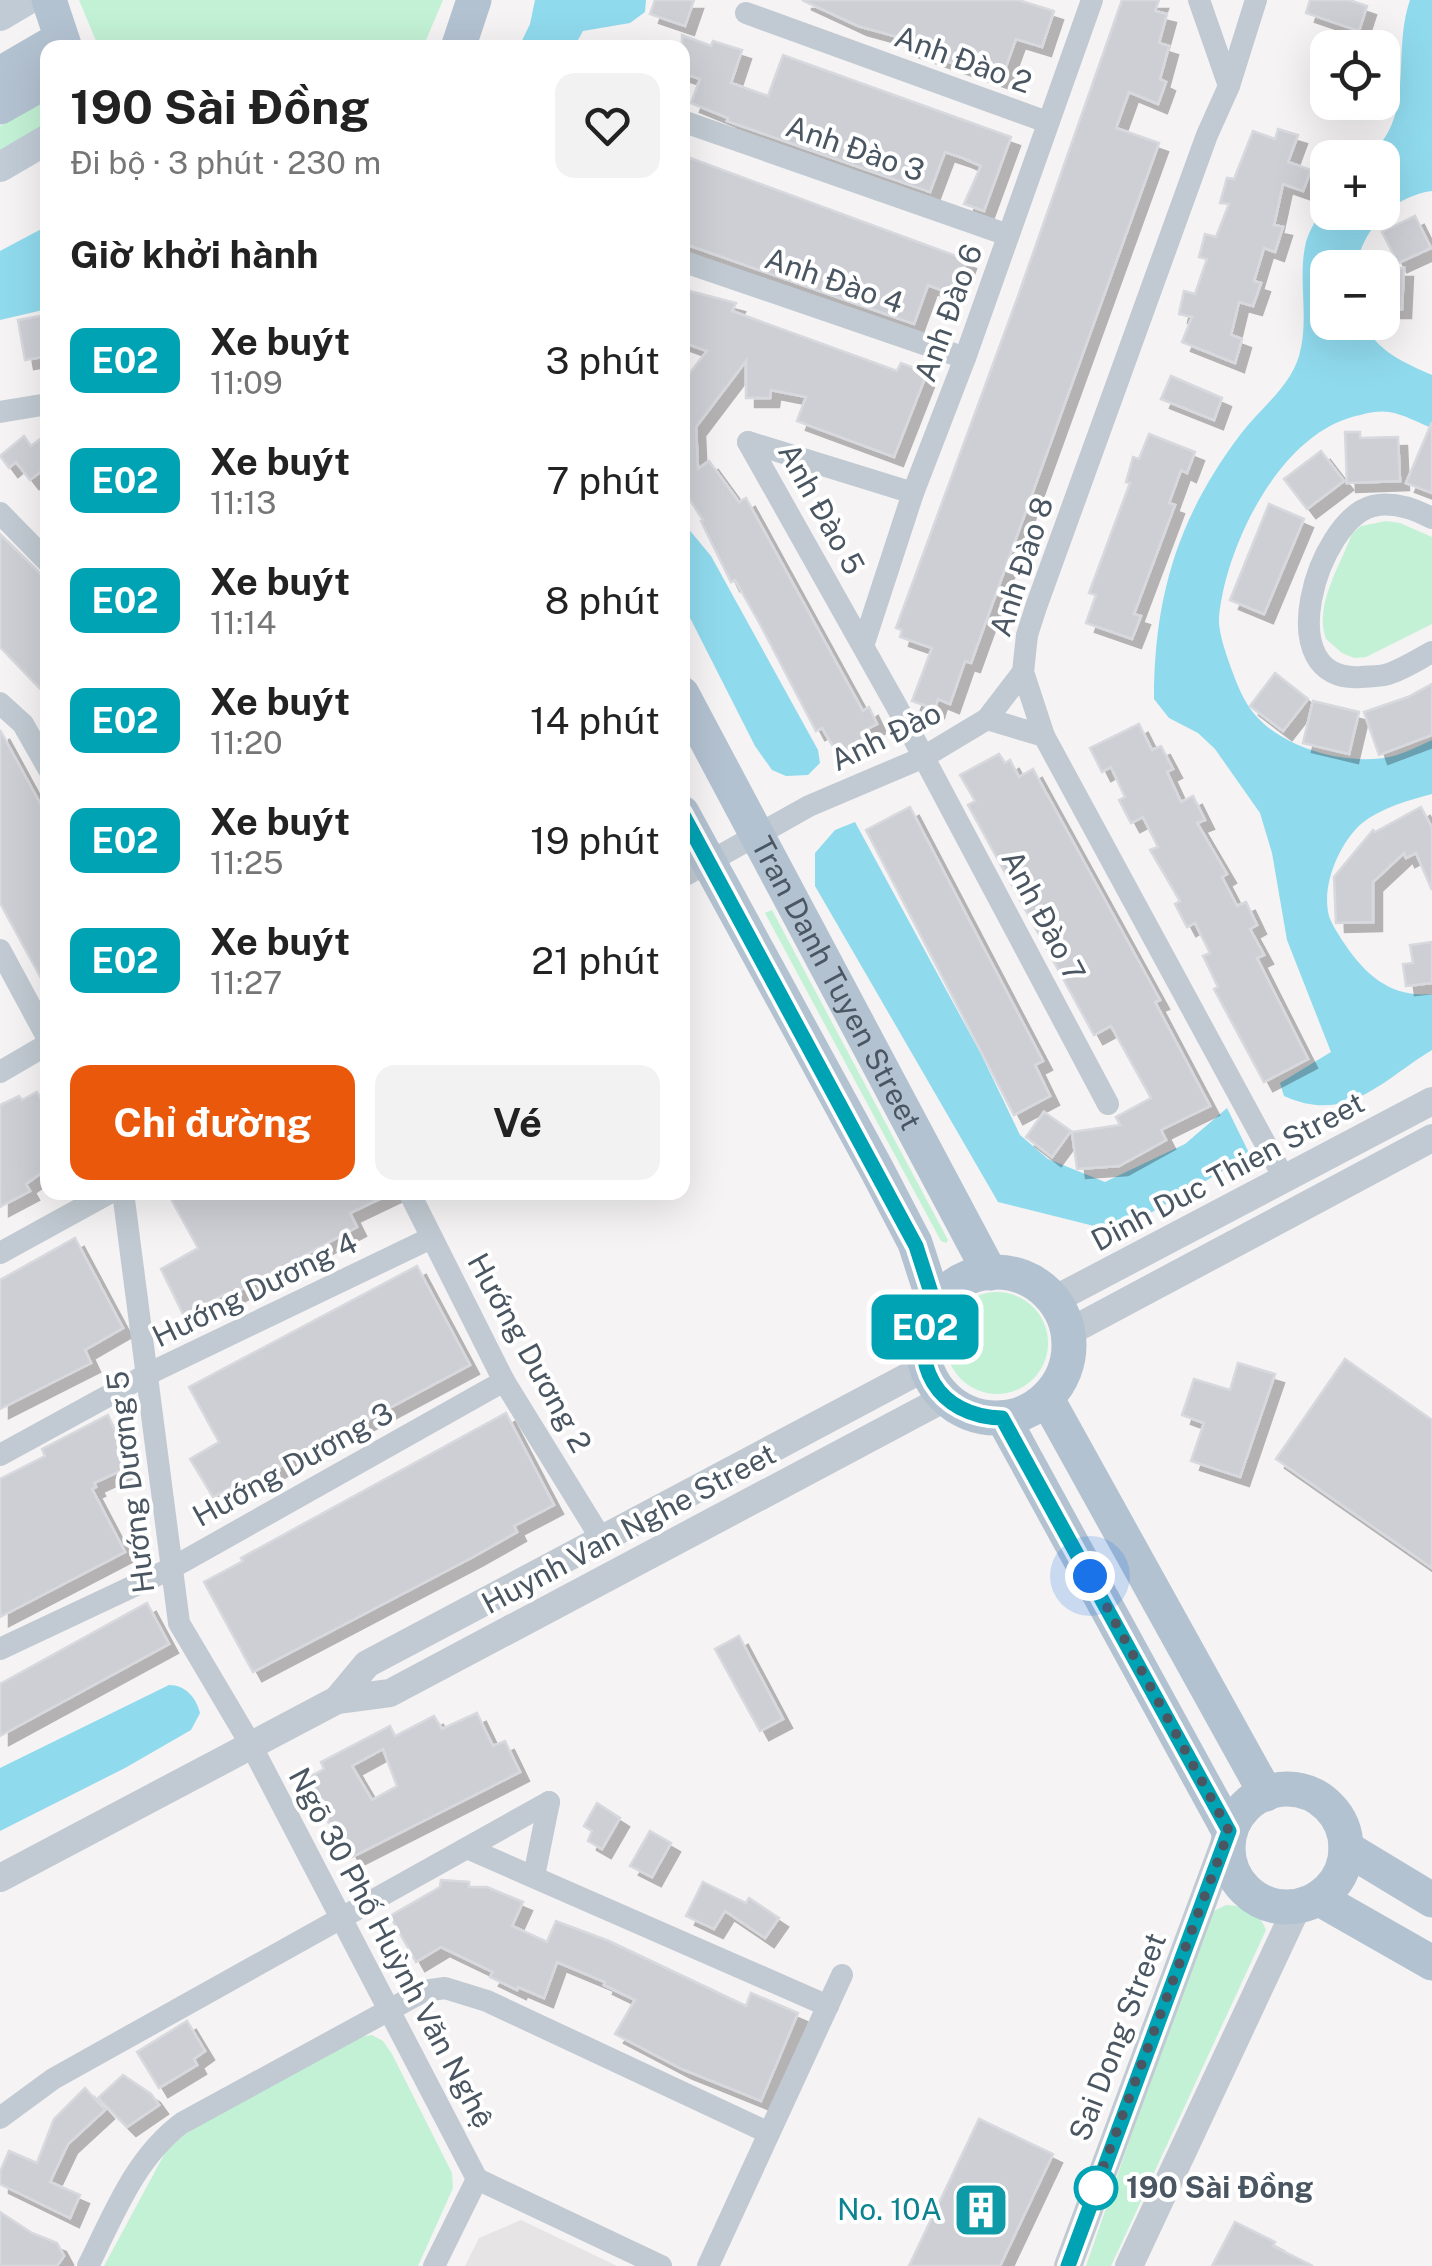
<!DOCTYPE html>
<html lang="vi">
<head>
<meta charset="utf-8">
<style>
  :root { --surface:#fff; --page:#f2f2f2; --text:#222; --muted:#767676; --accent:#ea580c }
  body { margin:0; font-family:"Public Sans",sans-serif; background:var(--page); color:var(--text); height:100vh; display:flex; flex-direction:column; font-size:38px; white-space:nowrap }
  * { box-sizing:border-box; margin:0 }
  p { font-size:32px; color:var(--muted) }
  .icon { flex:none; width:55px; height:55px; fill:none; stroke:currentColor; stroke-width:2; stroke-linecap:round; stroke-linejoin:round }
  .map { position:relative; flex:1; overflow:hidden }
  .sheet { position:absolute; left:40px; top:40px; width:650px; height:1160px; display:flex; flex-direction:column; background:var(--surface); border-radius:20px; box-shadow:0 10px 40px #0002 }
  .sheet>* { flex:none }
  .badge { padding:0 20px; border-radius:15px; font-size:35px; line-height:65px }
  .controls { position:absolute; left:1310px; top:30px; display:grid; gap:20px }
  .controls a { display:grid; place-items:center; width:90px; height:90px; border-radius:20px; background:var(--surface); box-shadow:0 10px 40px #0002; font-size:50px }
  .you { position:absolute; width:50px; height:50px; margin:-25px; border:8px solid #fff; border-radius:50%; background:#1a73e8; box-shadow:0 0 0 15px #1a73e833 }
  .map>.badge { position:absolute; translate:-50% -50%; box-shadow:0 0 0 5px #fff }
  h2 { padding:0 30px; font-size:38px; line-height:90px }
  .round { display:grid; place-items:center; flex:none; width:105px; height:105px; border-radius:20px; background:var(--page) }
  .head { display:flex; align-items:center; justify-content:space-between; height:170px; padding:0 30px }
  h1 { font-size:48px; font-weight:700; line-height:75px }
  .button { display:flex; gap:20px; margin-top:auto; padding:20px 30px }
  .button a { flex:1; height:115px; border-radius:20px; background:var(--accent); color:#fff; font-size:40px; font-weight:700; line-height:115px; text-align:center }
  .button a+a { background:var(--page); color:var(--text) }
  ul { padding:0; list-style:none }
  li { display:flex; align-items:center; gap:30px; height:120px; padding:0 30px }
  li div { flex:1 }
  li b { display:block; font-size:38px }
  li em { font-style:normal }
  li .badge { min-width:110px; font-weight:700; text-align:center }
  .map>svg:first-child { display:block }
  .education { fill:#e6e4e5 }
  .green { fill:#c3f1d5 }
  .water { fill:#90daee }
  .building { fill:#cdcfd5; stroke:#d7d9de; stroke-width:2.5; fill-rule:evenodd; filter:url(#shadow) }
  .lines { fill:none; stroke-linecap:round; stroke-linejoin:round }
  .minor { stroke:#c1cad2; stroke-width:22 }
  .tertiary { stroke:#c1cad2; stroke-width:28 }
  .secondary { stroke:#c1cbd6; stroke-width:30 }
  .primary { stroke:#b3c2d1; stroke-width:35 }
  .line-casing { stroke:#fff; stroke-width:22 }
  .line { stroke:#00a3b4; stroke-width:15 }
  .walk { stroke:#4a5661; stroke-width:10; stroke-dasharray:0 18 }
  .stop-dot { fill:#fff; stroke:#00a3b4; stroke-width:5 }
  .labels { text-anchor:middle; stroke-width:8; stroke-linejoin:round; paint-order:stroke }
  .street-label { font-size:30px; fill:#4a5661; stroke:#fff }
  .stop-label { font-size:30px; font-weight:bold; fill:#4a5661; stroke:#fff; text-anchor:start }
  .culture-label { font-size:30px; fill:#0d838f; stroke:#fff; text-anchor:end }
</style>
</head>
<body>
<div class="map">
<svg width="1432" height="2266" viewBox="0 0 1432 2266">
  <defs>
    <filter id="shadow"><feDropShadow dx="9" dy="9" stdDeviation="0" flood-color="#0004"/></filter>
  </defs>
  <rect width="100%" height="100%" fill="#f5f3f3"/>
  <path class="education" d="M521,2220L617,2266H465L479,2238Z"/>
  <g class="green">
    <path d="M79,0H443L423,47L99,48Z"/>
    <path d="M47,99V126L0,152V126Z"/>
    <path d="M1386,521L1400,523L1432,537V624L1366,657L1354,658L1342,653L1326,639C1314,605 1340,566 1352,534L1361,526Z"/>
    <path d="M772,910L948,1240L946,1243L941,1241L765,913Z"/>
    <circle cx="997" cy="1343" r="51"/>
    <path d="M1226,1905C1246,1906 1258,1911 1266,1930L1111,2266H1086L1199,1940L1212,1912Z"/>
    <path d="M372,2035L383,2041L392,2054L452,2173L453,2188L418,2266H104L166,2151C212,2107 302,2069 359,2037Z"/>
  </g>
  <g class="water">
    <path d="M535,0H646L645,12L630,23L583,31L574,47H519L530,24Z"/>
    <path d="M1410,0H1432V191C1392,196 1363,230 1356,267L1328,268V322L1364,323C1376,351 1405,363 1432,375V428C1419,423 1403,414 1389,412C1377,410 1364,414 1352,417C1278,438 1226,546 1219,617C1218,633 1226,653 1231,668C1237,684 1244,703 1256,716C1286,750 1353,768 1397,755C1409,751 1421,745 1432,740V794C1407,801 1382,807 1361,824C1339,844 1321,886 1329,916C1332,925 1339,935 1344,943C1366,976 1392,998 1432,994V1050C1382,1080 1348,1125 1284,1096L1280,1083L1331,1052L1287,940L1272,853L1260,813L1215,749L1198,733L1169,718L1154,699C1154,597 1178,517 1240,435C1259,409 1289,389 1299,356C1310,319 1297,279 1306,242C1310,228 1320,214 1327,201L1328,212H1382V158L1367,157C1417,118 1391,55 1410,0Z"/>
    <path d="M47,226V309L0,320V251Z"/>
    <path d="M682,521L711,556L818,750L820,763L808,775L786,776L772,770L755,746L683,604Z"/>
    <path d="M855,822L981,1054L1020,1135L1048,1159L1105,1182L1185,1144L1227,1108L1250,1155L1118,1232L998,1202L815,886V853L835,830Z"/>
    <path d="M169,1685C186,1685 196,1698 200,1713L191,1730L125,1768L0,1831V1768Z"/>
  </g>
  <g class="building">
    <path d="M655,0H694L685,26L650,14Z"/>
    <path d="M802,0H1018L1054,11L1042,47L1016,39L1001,80L903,46L905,39L858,26Z"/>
    <path d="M1122,0H1159L1155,11L1167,14L1159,43L1169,46L1160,79L1166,82L1158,104L1129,92L1116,128L1159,143L971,663L965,661L950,704L938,699L935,709L912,701L932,648L900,637L902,630L896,628L1017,299Z"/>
    <path d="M1310,0H1349L1367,6L1359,31L1306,13Z"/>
    <path d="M682,35L711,46L713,41L742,50L731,83L768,96L783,55L1011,137L984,211L964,204L981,166L963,158L945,152L930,192L727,121L728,118L691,103L700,79L682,73Z"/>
    <path d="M1278,129L1298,135L1288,162L1311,170L1303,191L1283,184L1274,225L1283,227L1275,252L1264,248L1254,281L1261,283L1253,306L1239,302L1231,335L1242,339L1235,363L1182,342L1192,317L1179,314L1184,291L1195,294L1207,259L1199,257L1205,234L1216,237L1229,204L1220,203L1227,178L1234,179L1253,131L1275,139Z"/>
    <path d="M682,155L967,260L954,295L928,285L914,324L682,243Z"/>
    <path d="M1415,216L1431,248L1398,263L1382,232Z"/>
    <path d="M1382,268H1404L1402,309H1382Z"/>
    <path d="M682,289L736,303L732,311L897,371L901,363L927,373L894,457L797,421L806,397L771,390L770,398H746V361L696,427L698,469L709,461L739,502L746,498L863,711L869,707L877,724L866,730L871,740L846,753L841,743L834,748L822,728L816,731L761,626L735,580L731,582L701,521L703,520L682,488V383L707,351L682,342Z"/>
    <path d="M46,315L48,356L25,360L18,320Z"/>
    <path d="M1171,376L1222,398L1214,420L1161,399Z"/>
    <path d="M1432,422V493L1406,483Z"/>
    <path d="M1345,432H1360V438L1398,437L1400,481L1347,483Z"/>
    <path d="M48,433V466L30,480L16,462L9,468L0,456L24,436L31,446Z"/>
    <path d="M1149,434L1195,452L1187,473L1181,470L1169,503L1175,505L1134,614L1141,616L1132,639L1086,623L1096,595L1089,593L1130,483L1126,482L1133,457L1139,459Z"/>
    <path d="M1321,451L1344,481L1307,509L1284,479Z"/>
    <path d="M1269,504L1304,519L1264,614L1230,600Z"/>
    <path d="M0,534L48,581V697L0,647Z"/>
    <path d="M1275,673L1308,699L1283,731L1250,706Z"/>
    <path d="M1432,684V735L1379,755L1364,712L1408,697Z"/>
    <path d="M1313,701L1359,712L1349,754L1303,743Z"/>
    <path d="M1139,724L1152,750L1161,746L1173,769L1167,772L1181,802L1193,796L1205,820L1197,823L1227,874L1222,877L1237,906L1246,902L1257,925L1250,929L1264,955L1257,958L1308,1059L1264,1082L1214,989L1218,987L1203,956L1210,953L1195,923L1187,927L1175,904L1180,901L1150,850L1158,847L1143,817L1131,823L1119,800L1125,797L1111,767L1102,772L1090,748Z"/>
    <path d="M0,730L48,818V991L0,903Z"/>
    <path d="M999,754L1005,763L1010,760L1019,777L1033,769L1160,1000L1155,1002L1210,1106L1161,1130L1166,1140L1119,1166L1077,1169L1072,1132L1120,1125L1116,1117L1151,1098L1111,1026L1094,1035L968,805L975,801L960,775Z"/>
    <path d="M910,807L1043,1061L1035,1065L1050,1096L1014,1115L866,830Z"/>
    <path d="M1421,807L1432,828V890L1416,853L1406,858L1404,853L1373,882V922L1336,923L1334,877L1373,830L1375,832Z"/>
    <path d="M1432,942V983L1406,986L1403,964L1413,963L1410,945Z"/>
    <path d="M37,1092L48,1110V1168L26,1184L30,1191L0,1207V1105L19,1096L22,1100Z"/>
    <path d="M1044,1112L1071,1131L1052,1157L1026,1137Z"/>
    <path d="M179,1192H394L350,1213L357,1227L227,1297L225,1294L184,1316L161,1269L198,1248L170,1197Z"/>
    <path d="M75,1238L123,1328L85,1350L91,1363L0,1409V1280Z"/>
    <path d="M417,1266L470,1365L243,1486L241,1482L213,1497L190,1459L219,1442L189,1387Z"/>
    <path d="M1345,1359L1432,1420V1568L1276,1459Z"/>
    <path d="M1238,1363L1275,1374L1240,1477L1191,1461L1204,1423L1182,1415L1194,1379L1230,1390Z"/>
    <path d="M506,1413L554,1505L514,1526L517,1532L473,1557L253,1672L204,1582L243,1561L241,1558Z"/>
    <path d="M108,1415L131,1466L94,1483L96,1487L92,1489L125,1552L0,1617V1479L45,1456L42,1449Z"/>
    <path d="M147,1603L169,1644L0,1736V1684Z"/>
    <path d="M739,1636L783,1719L760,1731L715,1649Z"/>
    <path d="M477,1713L493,1746L505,1741L520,1772L352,1857L335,1822L330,1825L304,1780L324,1769L321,1762L390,1726L395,1736L434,1716L442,1729ZM383,1749L397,1786L372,1800L352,1766Z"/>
    <path d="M597,1803L620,1818L602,1849L588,1841L592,1831L584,1826Z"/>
    <path d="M650,1831L671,1843L652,1877L630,1866Z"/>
    <path d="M441,1880L469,1882V1887H487L523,1902L512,1926L547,1942L556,1921L609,1941L746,2006L751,1993L798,2013L761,2101L682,2069L615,2034L635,2000L604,1985L605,1982L557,1962L544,1998L518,1987L517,1990L490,1977L493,1972L441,1947L416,1962L390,1916L440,1887Z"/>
    <path d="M703,1882L746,1903L749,1898L779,1918L765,1938L725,1911L714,1929L686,1916Z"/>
    <path d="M187,2021L205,2051L194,2059L197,2065L159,2088L137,2052Z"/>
    <path d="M123,2075L151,2094L159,2105L127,2127L98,2098Z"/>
    <path d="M85,2088L105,2110L68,2144L50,2182L80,2195L70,2218L0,2184V2172L9,2151L37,2163L54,2119Z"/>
    <path d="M979,2119L1053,2154L1000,2266H909Z"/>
    <path d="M0,2212L32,2233L57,2243L64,2256L57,2266H0Z"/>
    <path d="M1235,2222L1275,2242L1273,2246L1313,2266H1212Z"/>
  </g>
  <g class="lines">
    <g class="minor">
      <path d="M1199,0L1229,86"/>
      <path d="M1256,0L1229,86L1207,135L1036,607L1027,635L1023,672L1044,736L1285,1180"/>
      <path d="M746,13L1047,122"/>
      <path d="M682,121L1008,235"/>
      <path d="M682,261L965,358"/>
      <path d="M0,412L48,404"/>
      <path d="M748,442L897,707L1108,1104"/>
      <path d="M748,442L913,493"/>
      <path d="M0,513L48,562"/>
      <path d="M1432,518C1415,509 1393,501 1373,506C1317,520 1268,684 1361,677C1371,676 1382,677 1391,673C1405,668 1419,659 1432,652"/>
      <path d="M863,646L913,493L965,358L1092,0"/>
      <path d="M0,703L23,724L48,768"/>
      <path d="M987,719L1044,736"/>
      <path d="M682,877L809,806L922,758L987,719L1023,672"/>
      <path d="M0,950L48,1039"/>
      <path d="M0,1072L48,1044"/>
      <path d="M123,1192L179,1623L251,1745L477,2179"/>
      <path d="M409,1192L504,1381L602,1540"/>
      <path d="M0,1253L111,1192"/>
      <path d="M0,1455L148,1374L431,1238"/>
      <path d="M0,1649L170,1569L504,1381"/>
      <path d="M467,1848L828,2006"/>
      <path d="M534,1876L549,1802"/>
      <path d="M0,2118L53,2079L549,1802"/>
      <path d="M477,2179L661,2266"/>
      <path d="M88,2266C114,2214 135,2158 182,2123L424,1991L445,1988L487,2001L769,2133"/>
      <path d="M434,2266L477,2179"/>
      <path d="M708,2266L842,1975"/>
    </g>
    <g class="tertiary">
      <path d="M1054,1300L1432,1101"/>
      <path d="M1069,1332L1432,1138"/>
      <path d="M337,1700L390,1693L945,1398"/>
      <path d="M0,1878L337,1700L367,1664L926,1367"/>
      <path d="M1068,2266L1229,1831"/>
      <path d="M1129,2266L1298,1905"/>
    </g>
    <g class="secondary">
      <path d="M0,16L27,0"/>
      <path d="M0,167L48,139"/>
    </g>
    <g class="primary">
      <path d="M49,0L65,48"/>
      <path d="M458,48L474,0"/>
      <path d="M0,74L60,39"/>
      <path d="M0,107L48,80"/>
      <path id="s1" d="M682,694L990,1273"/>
      <path d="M682,813L877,1170L915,1243L935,1305"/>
      <circle cx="996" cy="1345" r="73"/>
      <path d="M1047,1399L1266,1794"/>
      <path d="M1003,1418L1229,1831"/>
      <circle cx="1287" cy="1848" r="59"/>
      <path d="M1346,1848L1432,1900"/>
      <path d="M1318,1898L1432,1963"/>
    </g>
  </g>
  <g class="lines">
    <g class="line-casing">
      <path id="line" d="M682,813L916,1246L935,1305C905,1362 938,1417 1002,1418L1229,1831L1068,2266"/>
    </g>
    <use href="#line" class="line"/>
    <path class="walk" d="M1090,1576L1229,1831L1092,2197L1096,2188"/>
  </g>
  <defs>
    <g id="building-square" transform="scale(2.875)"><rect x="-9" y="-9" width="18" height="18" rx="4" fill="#0f9aa8" stroke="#fff"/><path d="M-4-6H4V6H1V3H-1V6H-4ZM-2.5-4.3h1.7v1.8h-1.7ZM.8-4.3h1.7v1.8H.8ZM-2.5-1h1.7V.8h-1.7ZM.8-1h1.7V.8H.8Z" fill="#fff"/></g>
  </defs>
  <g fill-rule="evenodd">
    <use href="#building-square" x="981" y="2210"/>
  </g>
  <circle class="stop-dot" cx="1096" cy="2188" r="20"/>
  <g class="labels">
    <g class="street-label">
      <text transform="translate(963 60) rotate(20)" y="10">Anh Đào 2</text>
      <text transform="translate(855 149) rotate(19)" y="10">Anh Đào 3</text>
      <text transform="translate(834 281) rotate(19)" y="10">Anh Đào 4</text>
      <text transform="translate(949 313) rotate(-70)" y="10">Anh Đào 6</text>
      <text transform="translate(821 509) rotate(61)" y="10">Anh Đào 5</text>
      <text transform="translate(1022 567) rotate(-72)" y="10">Anh Đào 8</text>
      <text transform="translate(886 737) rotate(-26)" y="10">Anh Đào</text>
      <text transform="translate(1043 916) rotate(62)" y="10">Anh Đào 7</text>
      <text dy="10" stroke="none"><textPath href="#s1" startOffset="328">Tran Danh Tuyen Street</textPath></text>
      <text transform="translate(1228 1172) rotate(-28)" y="10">Dinh Duc Thien Street</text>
      <text transform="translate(255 1290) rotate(-26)" y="10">Hướng Dương 4</text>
      <text transform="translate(529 1353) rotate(61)" y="10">Hướng Dương 2</text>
      <text transform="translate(293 1465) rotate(-29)" y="10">Hướng Dương 3</text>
      <text transform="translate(131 1482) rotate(-97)" y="10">Hướng Dương 5</text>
      <text transform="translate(629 1529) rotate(-28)" y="10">Huynh Van Nghe Street</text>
      <text transform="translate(391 1948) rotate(62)" y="10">Ngõ 30 Phố Huỳnh Văn Nghệ</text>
      <text transform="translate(1118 2037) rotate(-69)" y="10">Sai Dong Street</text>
    </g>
    <g class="stop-label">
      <text x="1126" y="2198">190 Sài Đồng</text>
    </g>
    <g class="culture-label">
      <text x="942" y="2220">No. 10A</text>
    </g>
  </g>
</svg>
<div class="controls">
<a><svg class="icon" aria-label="locate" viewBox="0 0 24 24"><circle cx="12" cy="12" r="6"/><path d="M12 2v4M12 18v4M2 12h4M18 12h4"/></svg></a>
<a>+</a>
<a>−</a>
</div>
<div class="you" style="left:1090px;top:1576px"></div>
<b class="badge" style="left:925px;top:1327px;background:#00a3b4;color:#fff">E02</b>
<section class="sheet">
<div class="head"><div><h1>190 Sài Đồng</h1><p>Đi bộ · 3 phút · 230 m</p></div><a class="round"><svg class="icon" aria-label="heart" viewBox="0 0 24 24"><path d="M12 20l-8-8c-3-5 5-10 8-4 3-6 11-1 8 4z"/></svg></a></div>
<h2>Giờ khởi hành</h2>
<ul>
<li><span class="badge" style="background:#00a3b4;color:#fff">E02</span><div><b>Xe buýt</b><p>11:09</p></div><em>3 phút</em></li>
<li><span class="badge" style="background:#00a3b4;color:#fff">E02</span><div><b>Xe buýt</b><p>11:13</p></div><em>7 phút</em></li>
<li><span class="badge" style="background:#00a3b4;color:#fff">E02</span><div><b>Xe buýt</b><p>11:14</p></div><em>8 phút</em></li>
<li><span class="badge" style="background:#00a3b4;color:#fff">E02</span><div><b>Xe buýt</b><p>11:20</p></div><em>14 phút</em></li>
<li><span class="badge" style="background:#00a3b4;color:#fff">E02</span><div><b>Xe buýt</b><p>11:25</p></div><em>19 phút</em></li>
<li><span class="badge" style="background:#00a3b4;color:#fff">E02</span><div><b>Xe buýt</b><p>11:27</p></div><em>21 phút</em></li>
</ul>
<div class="button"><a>Chỉ đường</a><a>Vé</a></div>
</section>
</div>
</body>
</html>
